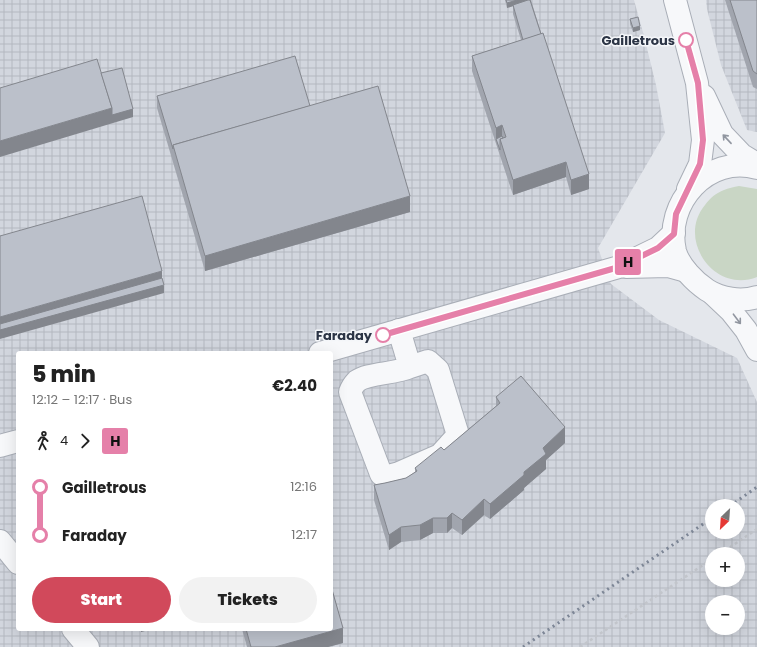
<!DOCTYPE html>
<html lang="en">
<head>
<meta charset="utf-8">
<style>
  :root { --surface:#fff; --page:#f2f2f2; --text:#222; --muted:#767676; --accent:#d1495b }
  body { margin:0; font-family:Poppins,sans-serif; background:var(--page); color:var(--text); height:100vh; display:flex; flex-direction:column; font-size:15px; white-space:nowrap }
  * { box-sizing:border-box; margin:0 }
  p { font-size:13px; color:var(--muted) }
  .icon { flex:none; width:22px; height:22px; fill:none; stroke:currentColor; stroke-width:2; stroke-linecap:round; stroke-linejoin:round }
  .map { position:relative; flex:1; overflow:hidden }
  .sheet { position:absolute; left:16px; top:351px; width:317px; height:280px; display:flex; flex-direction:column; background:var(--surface); border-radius:4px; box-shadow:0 4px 16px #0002 }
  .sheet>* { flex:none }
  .badge { padding:0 8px; border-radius:3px; font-size:14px; line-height:26px }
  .needle { width:26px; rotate:205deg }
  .fabs { position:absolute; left:705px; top:499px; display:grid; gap:8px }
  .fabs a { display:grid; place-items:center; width:40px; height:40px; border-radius:50%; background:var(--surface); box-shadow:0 4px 16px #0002; font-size:20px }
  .map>.badge { position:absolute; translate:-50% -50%; box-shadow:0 0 0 2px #fff }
  .legs { display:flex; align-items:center; gap:6px; height:44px; padding:0 16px; font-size:13px }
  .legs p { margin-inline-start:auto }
  .overview { display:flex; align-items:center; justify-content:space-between; height:68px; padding:0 16px }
  h1 { font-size:22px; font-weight:800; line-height:30px }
  .button { display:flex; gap:8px; margin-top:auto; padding:8px 16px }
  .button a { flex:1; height:46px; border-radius:24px; background:var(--accent); color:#fff; font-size:16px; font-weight:800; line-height:46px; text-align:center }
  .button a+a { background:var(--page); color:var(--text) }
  ul { padding:0 16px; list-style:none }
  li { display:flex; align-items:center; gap:14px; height:48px; font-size:15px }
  li i { display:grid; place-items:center; width:6px; height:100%; margin:0 5px; background:currentColor }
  li i::after { content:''; width:10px; height:10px; margin:-5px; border:3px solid; border-radius:50%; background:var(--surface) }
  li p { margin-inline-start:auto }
  li:first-child i { background:linear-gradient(#0000 50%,currentColor 0) }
  li:last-child i { background:linear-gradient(currentColor 50%,#0000 0) }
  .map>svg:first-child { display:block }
  .industrial { fill:url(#industrial-grid); fill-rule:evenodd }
  .green { fill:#c9d6c5 }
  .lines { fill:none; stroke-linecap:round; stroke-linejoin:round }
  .minor-casing { stroke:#a9aeb7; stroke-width:24 }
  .path { stroke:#c2c5cb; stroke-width:2.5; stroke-dasharray:3 3; stroke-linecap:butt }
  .minor { stroke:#f7f8fa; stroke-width:22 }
  .rail { stroke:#7d8696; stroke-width:3; stroke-dasharray:2 4; stroke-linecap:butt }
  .wall { fill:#a1a5ae }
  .shaded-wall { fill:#83868d }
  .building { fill:#bbc0ca; stroke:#83868d }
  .oneway { stroke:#9196a0 }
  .line-1-casing { stroke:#fff; stroke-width:9 }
  .line-1 { stroke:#e580a9; stroke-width:6 }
  .stop-1-dot { fill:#fff; stroke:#e580a9; stroke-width:2 }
  .labels { text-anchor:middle; stroke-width:3; stroke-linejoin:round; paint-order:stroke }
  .stop-label { font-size:13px; font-weight:bold; fill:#2b3445; stroke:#f4f6f9; text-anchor:end }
</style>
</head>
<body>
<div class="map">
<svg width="757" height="647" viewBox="0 0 757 647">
  <defs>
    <pattern id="industrial-grid" width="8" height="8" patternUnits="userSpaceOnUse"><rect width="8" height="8" fill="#d2d6de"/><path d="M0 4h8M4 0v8" fill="none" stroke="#b4b8c0"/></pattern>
  </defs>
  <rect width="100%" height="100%" fill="#e4e7ec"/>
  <g class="industrial">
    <path d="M0,0H634L644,36L656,85L665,133L598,248L611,284L659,320L737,358L757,402V647H0ZM18,353H331V629H18ZM712,506H738V532H712ZM712,554H738V580H712ZM712,602H738V628H712Z"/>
    <path d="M706,0H757V132L747,130L721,65L707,9Z"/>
  </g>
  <path class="green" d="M739,186L757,189V277C715,294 676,240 705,205C710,198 716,193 724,190C728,188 734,187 739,186Z"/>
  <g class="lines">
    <g class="minor-casing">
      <g id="minor">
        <path d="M675,0L697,83L703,140L700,164L688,189"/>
        <path d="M704,96L722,134L742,155L757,164"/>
        <path d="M757,168C708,154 664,203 675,251C679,266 695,282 707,290C721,299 741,302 757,297"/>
        <path d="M626,267L668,266L686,271"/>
        <path d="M713,294L731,311L746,330L757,350"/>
        <path d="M399,330L410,367C395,374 368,373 357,381C354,384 351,389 350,392L381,474L388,476L399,473L440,455L458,435L438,370L428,361L410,367"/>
        <path d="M320,353L619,267L658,248L674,233"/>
        <path d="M0,446L18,441"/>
        <path d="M0,541L18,563"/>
        <path d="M73,629L88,647"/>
      </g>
    </g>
    <g class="path">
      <path d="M720,554L757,529"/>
      <path d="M580,647L712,559"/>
    </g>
    <use href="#minor" class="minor"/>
    <g class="rail">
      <path d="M730,506L757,487"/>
      <path d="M523,647L712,518"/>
    </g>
  </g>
  <g class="wall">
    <path d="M505,0H531L589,189L571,195L566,177L513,195L472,71V56L521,40L513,14V6L507,8Z"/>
    <path d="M725,0H757V89L753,87Z"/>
    <path d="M630,19L640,30L633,32L630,24Z"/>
    <path d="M157,96L310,106L410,212L205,271L157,108Z"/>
    <path d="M496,397L565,443L546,460V469L524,488V490L490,519L484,515L462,535L452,528L447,533H433L420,540L401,542L389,550L374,500V485L385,483L406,478L415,472V468L444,450L496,406Z"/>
    <path d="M242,629H331L343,643L328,647H247Z"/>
  </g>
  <g class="shaded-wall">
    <path d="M517,0H531L507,8V3Z"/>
    <path d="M640,26V30L633,32V28Z"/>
    <path d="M112,108L133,109V117L0,157V141Z"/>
    <path d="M502,125V141L500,139H496V128Z"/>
    <path d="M566,162V177L513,195V180Z"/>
    <path d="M589,174V189L571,195V180Z"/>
    <path d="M410,196V212L205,271V256Z"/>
    <path d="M162,271V286L164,285V293L0,339V317Z"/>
    <path d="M565,427V443L546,460V469L524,488V490L490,519V504L524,472L543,448Z"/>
    <path d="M484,499V515L462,535V520Z"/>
    <path d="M452,513V528L447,533V518Z"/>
    <path d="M433,518V533L420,540V525Z"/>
    <path d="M401,527V542L389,550V535Z"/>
    <path d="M343,628V643L328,647H275Z"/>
    <path d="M141,629H153L141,632Z"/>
  </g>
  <g class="building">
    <path d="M506,0H517L507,3Z"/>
    <path d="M528,0H530L541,34L523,40L513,5Z"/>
    <path d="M730,0H757V74L753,71Z"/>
    <path d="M638,17L640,26L633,28L630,19Z"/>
    <path d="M543,33L589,174L571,180L566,162L513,180L500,139L506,137L502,125L496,128L472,56Z"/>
    <path d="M295,56L310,106L173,145V149L157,96Z"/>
    <path d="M97,59L112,108L0,141V88Z"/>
    <path d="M122,68L133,109L112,115V108L101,73Z"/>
    <path d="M378,86L410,196L205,256L173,145Z"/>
    <path d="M502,136L503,138L500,139V150L496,139Z"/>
    <path d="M142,196L162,271L0,317V236Z"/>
    <path d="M162,278L164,285L0,330V324Z"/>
    <path d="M521,376L565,427L543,448L546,454L524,472V475L490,504L484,499L462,520L452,513L447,518H433L420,525L401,527L389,535L374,485L385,483L406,478L417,471L415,468L441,447L444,450L500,403L496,397Z"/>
    <path d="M331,586L343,628L275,647H251L246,629H331Z"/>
  </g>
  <defs><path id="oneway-shaft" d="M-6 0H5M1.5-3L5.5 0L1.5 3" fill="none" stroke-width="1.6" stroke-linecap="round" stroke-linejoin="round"/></defs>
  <g class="oneway">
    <use href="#oneway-shaft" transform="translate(727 139) rotate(-133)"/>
    <use href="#oneway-shaft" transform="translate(737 319) rotate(53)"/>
  </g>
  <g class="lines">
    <g class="line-1-casing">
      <path id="line-1" d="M383,335L619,267L658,248L674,234L676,214L700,164L703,140L698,83L686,40"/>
    </g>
    <use href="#line-1" class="line-1"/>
  </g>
  <g class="stop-1-dot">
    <circle cx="686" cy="40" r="7"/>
    <circle cx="383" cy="335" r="7"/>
  </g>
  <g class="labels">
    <g class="stop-label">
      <text x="675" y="45">Gailletrous</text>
      <text x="372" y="340">Faraday</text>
    </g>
  </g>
</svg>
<div class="fabs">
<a><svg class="needle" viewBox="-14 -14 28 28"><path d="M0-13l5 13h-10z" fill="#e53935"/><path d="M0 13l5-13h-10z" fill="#767676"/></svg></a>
<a>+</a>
<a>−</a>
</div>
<b class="badge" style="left:628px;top:262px;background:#e580a9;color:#111">H</b>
<section class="sheet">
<div class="overview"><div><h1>5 min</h1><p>12:12 – 12:17 · Bus</p></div><b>€2.40</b></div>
<div class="legs"><svg class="icon" aria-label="walk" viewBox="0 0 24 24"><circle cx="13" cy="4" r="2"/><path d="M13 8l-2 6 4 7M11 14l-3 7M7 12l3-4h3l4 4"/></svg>4<svg class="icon" aria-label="forward" viewBox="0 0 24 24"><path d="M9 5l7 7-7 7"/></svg><b class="badge" style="background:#e580a9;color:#111">H</b></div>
<ul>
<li><i style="color:#e580a9"></i><b>Gailletrous</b><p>12:16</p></li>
<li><i style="color:#e580a9"></i><b>Faraday</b><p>12:17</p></li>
</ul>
<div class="button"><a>Start</a><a>Tickets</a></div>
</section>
</div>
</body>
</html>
